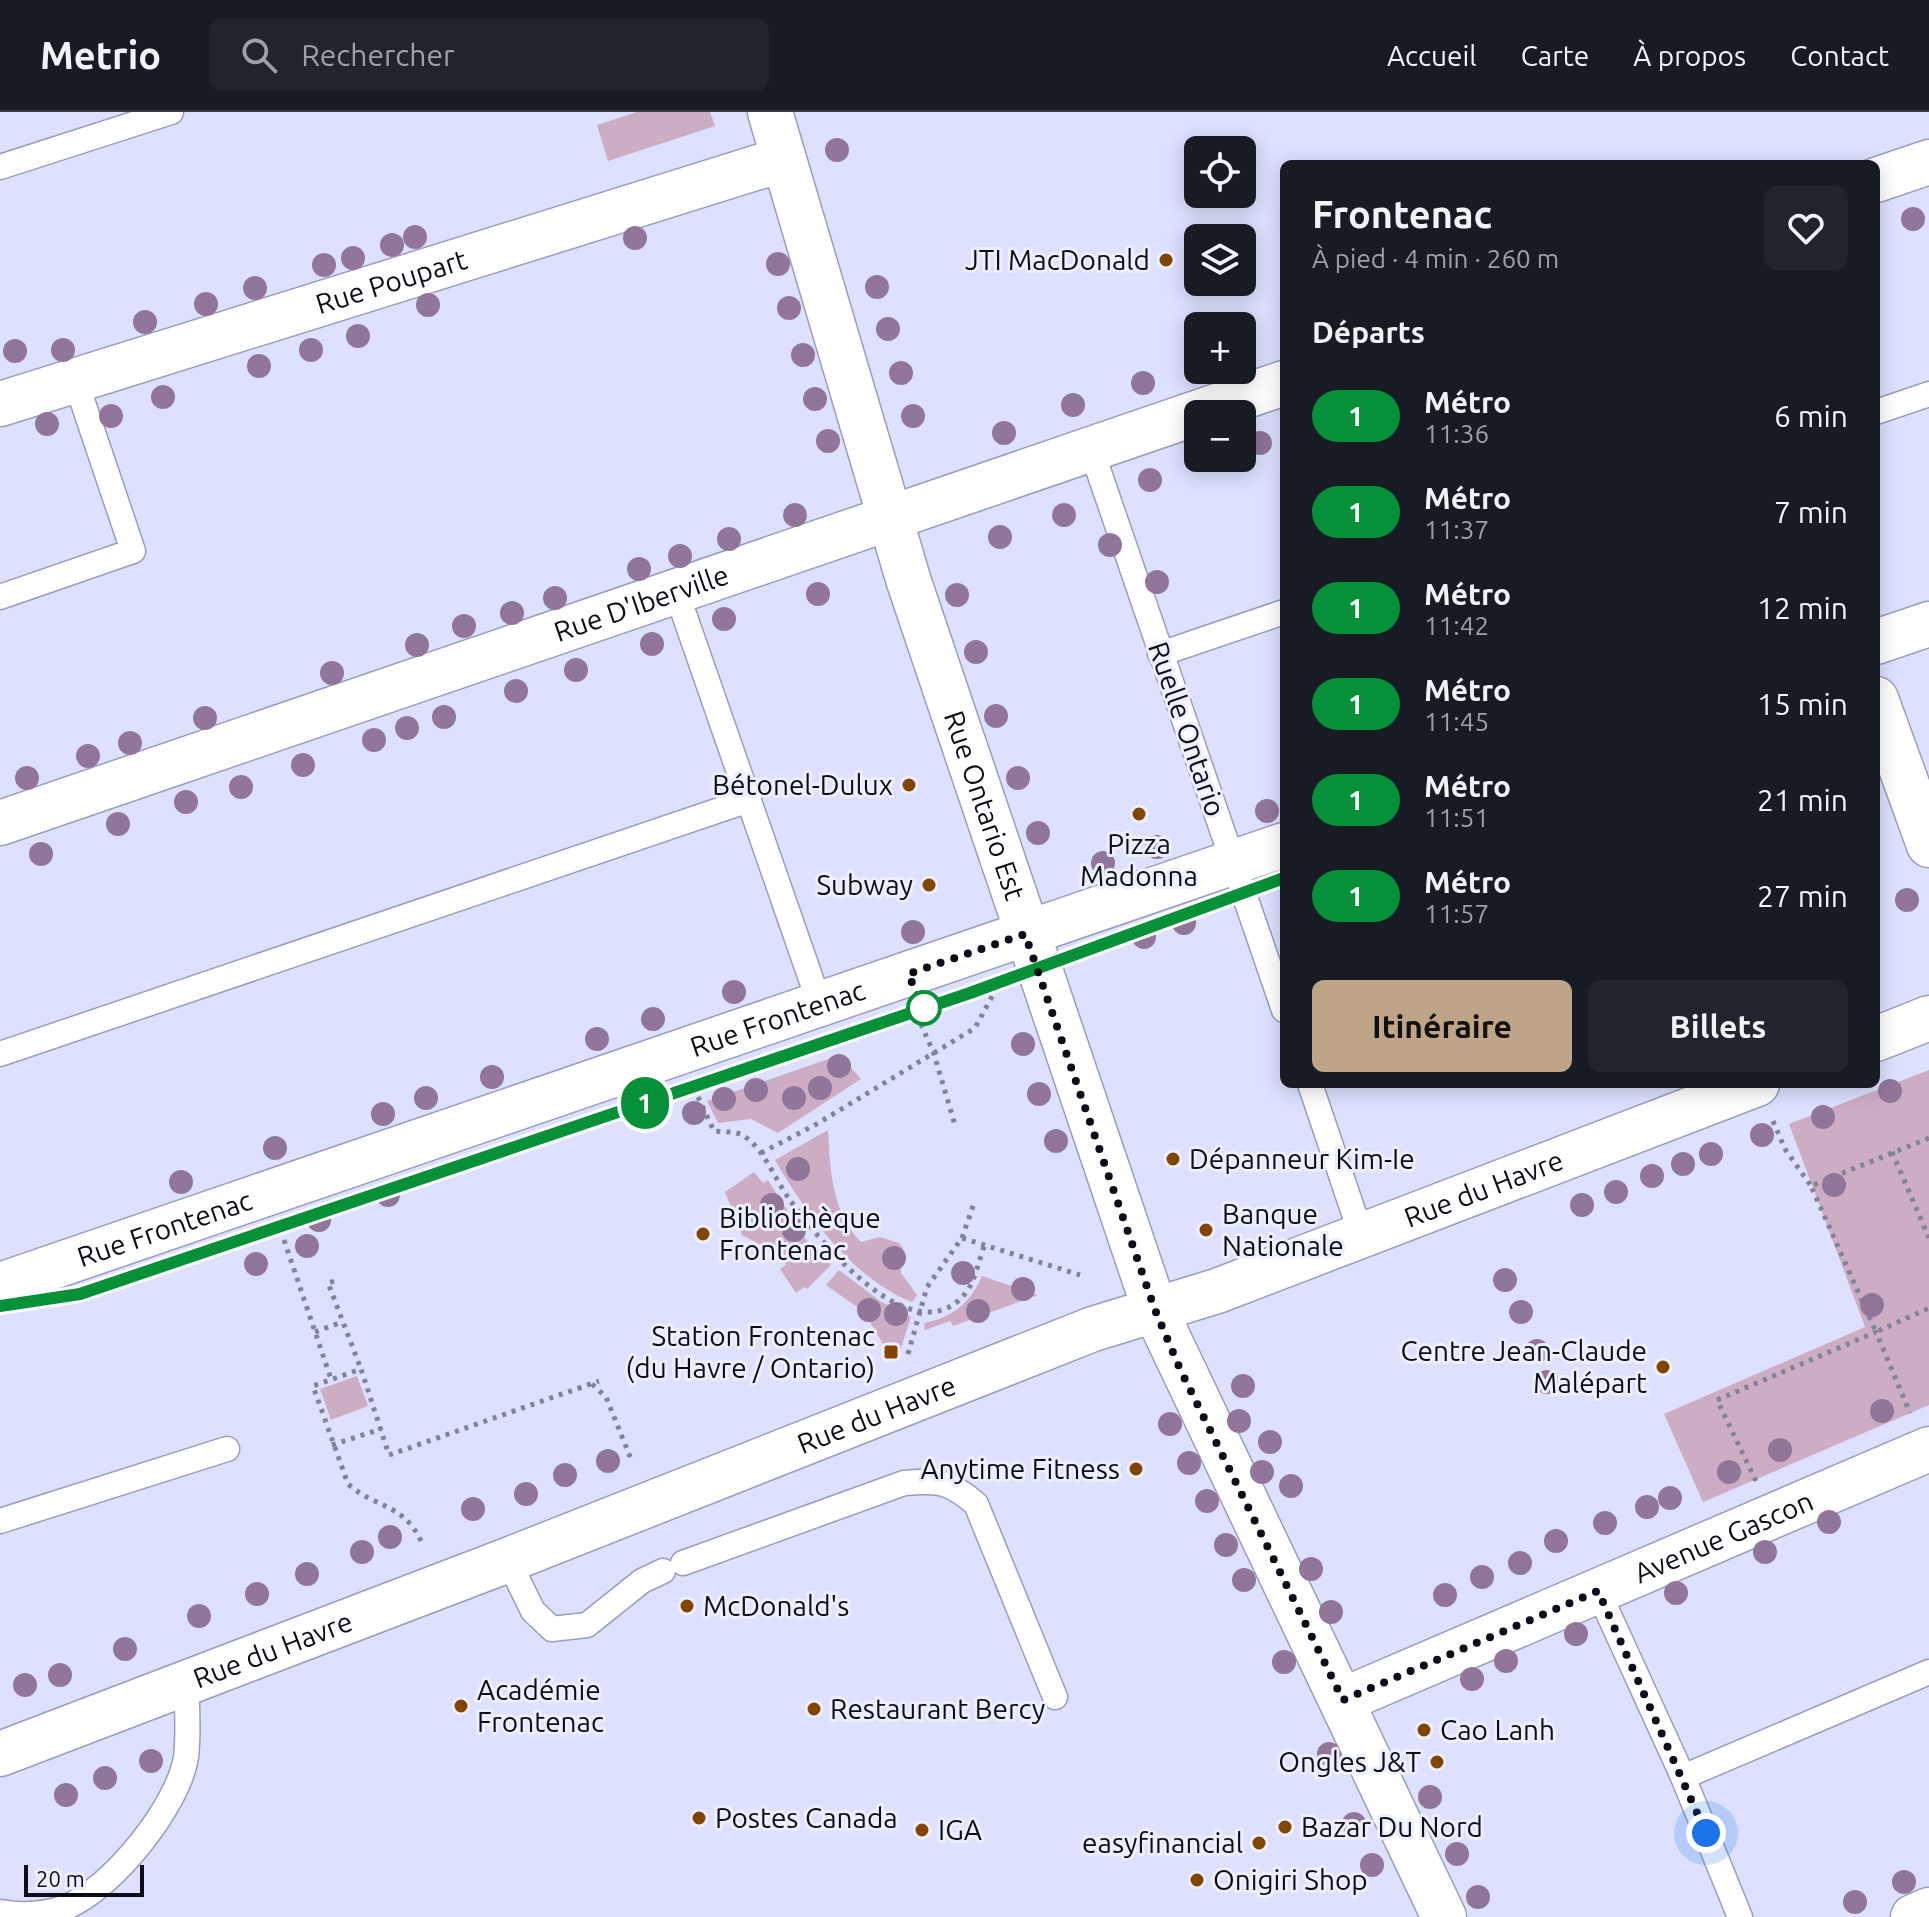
<!DOCTYPE html>
<html lang="fr">
<head>
<meta charset="utf-8">
<style>
  :root { --surface:#171b24; --page:#20242c; --text:#f1f3f6; --muted:#9ea1a6; --line:#363941; --accent:#bfa587 }
  body { margin:0; font-family:Ubuntu,sans-serif; background:var(--page); color:var(--text); height:100vh; display:flex; flex-direction:column; font-size:30px; white-space:nowrap }
  * { box-sizing:border-box; margin:0 }
  p { font-size:26px; color:var(--muted) }
  .icon { flex:none; width:44px; height:44px; fill:none; stroke:currentColor; stroke-width:2; stroke-linecap:round; stroke-linejoin:round }
  .map { position:relative; flex:1; overflow:hidden }
  .panel { position:absolute; left:1280px; top:48px; width:600px; height:928px; display:flex; flex-direction:column; background:var(--surface); border-radius:12px; box-shadow:0 4px 20px #0003 }
  .panel>* { flex:none }
  .badge { padding:0 16px; border-radius:26px; font-size:28px; line-height:52px }
  .buttons { position:absolute; left:1184px; top:24px; display:grid; gap:16px }
  .buttons a { display:grid; place-items:center; width:72px; height:72px; border-radius:12px; background:var(--surface); box-shadow:0 4px 20px #0003; font-size:40px }
  .scale { position:absolute; left:24px; bottom:20px; width:120px; box-sizing:border-box; padding-left:8px; border:4px solid #0c0d19; border-top:0; font-size:22px; line-height:28px; white-space:nowrap; color:#0c0d19; -webkit-text-stroke:6px #edeffe; paint-order:stroke }
  .you { position:absolute; width:40px; height:40px; margin:-20px; border:6px solid #fff; border-radius:50%; background:#1a73e8; box-shadow:0 0 0 12px #1a73e833 }
  .map>.badge { position:absolute; translate:-50% -50%; box-shadow:0 0 0 4px #fff }
  h2 { padding:0 32px; font-size:30px; line-height:72px }
  .round { display:grid; place-items:center; flex:none; width:84px; height:84px; border-radius:12px; background:var(--page) }
  .head { display:flex; align-items:center; justify-content:space-between; height:136px; padding:0 32px }
  h1 { font-size:38px; font-weight:700; line-height:60px }
  .cta { display:flex; gap:16px; margin-top:auto; padding:16px 32px }
  .cta a { flex:1; height:92px; border-radius:12px; background:var(--accent); color:#111; font-size:32px; font-weight:700; line-height:92px; text-align:center }
  .cta a+a { background:var(--page); color:var(--text) }
  ul { padding:0; list-style:none }
  li { display:flex; align-items:center; gap:24px; height:96px; padding:0 32px }
  li div { flex:1 }
  li b { display:block; font-size:30px }
  li em { font-style:normal }
  li .badge { min-width:88px; font-weight:700; text-align:center }
  header { display:flex; align-items:center; gap:48px; box-sizing:border-box; height:112px; padding:0 40px; background:var(--surface); border-bottom:2px solid var(--line) }
  header strong { font-size:38px }
  nav { display:flex; gap:44px; margin-inline-start:auto; font-size:28px }
  .search { width:560px; height:72px; background:var(--page); display:flex; align-items:center; gap:20px; box-sizing:border-box; padding:0 28px; border-radius:12px; color:var(--muted); font-size:30px }
  .map>svg:first-child { display:block }
  .green { fill:#ccadc4 }
  .lines { fill:none; stroke-linecap:round; stroke-linejoin:round }
  .lane-casing { stroke:#999dbe; stroke-width:27 }
  .street-casing { stroke:#999dbe; stroke-width:47 }
  .secondary-casing { stroke:#999dbe; stroke-width:47 }
  .path { stroke:#818499; stroke-width:5; stroke-dasharray:4 6; stroke-linecap:butt }
  .lane { stroke:#fff; stroke-width:24 }
  .street { stroke:#fff; stroke-width:44 }
  .secondary { stroke:#fff; stroke-width:44 }
  .tree { fill:#91769a }
  .line-casing { stroke:#fff; stroke-width:18 }
  .line { stroke:#069037; stroke-width:12 }
  .walk { stroke:#0c0d19; stroke-width:8; stroke-dasharray:0 14.4 }
  .poi-dot { fill:#814500; stroke:#edeffe; stroke-width:3 }
  .stop-dot { fill:#fff; stroke:#069037; stroke-width:4 }
  .labels { text-anchor:middle; stroke-width:6; stroke-linejoin:round; paint-order:stroke }
  .poi-label { font-size:28px; fill:#0c0d19; stroke:#edeffe; text-anchor:start }
  .street-label { font-size:28px; fill:#0c0d19; stroke:#edeffe }
</style>
</head>
<body>
<header>
<strong>Metrio</strong>
<div class="search"><svg class="icon" aria-label="search" viewBox="0 0 24 24"><circle cx="10" cy="10" r="6"/><path d="M15 15l6 6"/></svg>Rechercher</div>
<nav><a>Accueil</a><a>Carte</a><a>À propos</a><a>Contact</a></nav>
</header>
<div class="map">
<svg width="1929" height="1805" viewBox="0 0 1929 1805">
  <rect width="100%" height="100%" fill="#dde1fe"/>
  <g class="green">
    <path d="M637,0H710L715,14L608,49L597,13Z"/>
    <path d="M840,943L861,967L778,1021L751,1007L718,1011L707,989Z"/>
    <path d="M1929,958V1293L1703,1390L1664,1302L1865,1215L1789,1012Z"/>
    <path d="M828,1018C830,1056 832,1102 861,1130L880,1125L899,1131L903,1136L901,1161L917,1183L912,1190C853,1167 806,1102 775,1048Z"/>
    <path d="M754,1060L763,1071L768,1068L806,1128L831,1153L807,1177L804,1175L796,1181L780,1157L786,1153L774,1134L769,1137L742,1123L725,1080Z"/>
    <path d="M839,1158L880,1189L911,1205L900,1239L889,1242L864,1200L826,1173Z"/>
    <path d="M982,1164L1038,1183L953,1214L950,1209L925,1218L924,1211C952,1206 971,1190 982,1164Z"/>
    <path d="M357,1264L368,1294L331,1308L320,1277Z"/>
  </g>
  <g class="lines">
    <g class="lane-casing">
      <g id="lane">
        <path d="M0,55L171,0"/>
        <path d="M1876,300L1929,282"/>
        <path d="M1091,337L1284,898"/>
        <path d="M676,479L820,893"/>
        <path d="M0,485L133,439L75,267"/>
        <path d="M1160,542L1284,500"/>
        <path d="M0,942L749,688"/>
        <path d="M1310,972L1362,1125"/>
        <path d="M0,1409L227,1337"/>
        <path d="M508,1448L533,1499L552,1517L587,1513L642,1469L663,1459"/>
        <path d="M683,1451L904,1371C938,1368 949,1369 976,1392L1055,1585"/>
        <path d="M1598,1479L1683,1665L1740,1805"/>
        <path d="M1683,1665L1929,1560"/>
        <path d="M0,1800C23,1804 44,1803 66,1795C112,1777 179,1693 186,1645C189,1620 187,1595 186,1571"/>
      </g>
    </g>
    <g class="street-casing">
      <g id="street">
        <path id="s1" d="M0,292L784,47"/>
        <path d="M1876,587L1929,733"/>
        <path d="M1876,927L1929,906"/>
        <path id="s2" d="M1343,1588L1929,1337"/>
        <path id="s3" d="M0,1642L508,1448L1093,1217L1217,1179L1757,972"/>
        <path d="M1913,1805L1929,1798"/>
      </g>
    </g>
    <g class="secondary-casing">
      <g id="secondary">
        <path id="s4" d="M770,0L909,470L1155,1198L1444,1805"/>
        <path d="M1876,68L1929,50"/>
        <path d="M1876,530L1929,512"/>
        <path id="s5" d="M0,711L1284,271"/>
        <path id="s6" d="M0,1173L1284,733"/>
      </g>
    </g>
    <g class="path">
      <path d="M921,912L934,942L955,1013"/>
      <path d="M698,985L714,1019C723,1020 736,1019 744,1024C765,1038 775,1068 790,1088C819,1129 912,1243 964,1183C975,1171 979,1147 985,1132"/>
      <path d="M1773,1009L1785,1037L1811,1074"/>
      <path d="M1929,1026L1811,1074L1876,1220L1929,1196"/>
      <path d="M1892,1040L1929,1126"/>
      <path d="M761,1041L815,1013L975,916L995,879"/>
      <path d="M962,1126L974,1091"/>
      <path d="M284,1128L331,1267"/>
      <path d="M334,1169L328,1171L361,1257"/>
      <path d="M315,1220L342,1210"/>
      <path d="M908,1242L927,1175L962,1126L1080,1163"/>
      <path d="M592,1272L606,1285L631,1347"/>
      <path d="M332,1333L381,1317"/>
      <path d="M1756,1369L1717,1288L1876,1220L1910,1301"/>
      <path d="M421,1429C403,1391 375,1396 348,1372L313,1274L361,1257L389,1343L599,1269"/>
    </g>
    <use href="#lane" class="lane"/>
    <use href="#street" class="street"/>
    <use href="#secondary" class="secondary"/>
  </g>
  <g class="tree">
    <circle cx="837" cy="38" r="12"/>
    <circle cx="1913" cy="107" r="12"/>
    <circle cx="415" cy="125" r="12"/>
    <circle cx="635" cy="126" r="12"/>
    <circle cx="392" cy="133" r="12"/>
    <circle cx="353" cy="146" r="12"/>
    <circle cx="778" cy="152" r="12"/>
    <circle cx="324" cy="153" r="12"/>
    <circle cx="877" cy="175" r="12"/>
    <circle cx="255" cy="176" r="12"/>
    <circle cx="206" cy="192" r="12"/>
    <circle cx="428" cy="193" r="12"/>
    <circle cx="789" cy="196" r="12"/>
    <circle cx="145" cy="210" r="12"/>
    <circle cx="888" cy="217" r="12"/>
    <circle cx="358" cy="224" r="12"/>
    <circle cx="63" cy="238" r="12"/>
    <circle cx="311" cy="238" r="12"/>
    <circle cx="15" cy="239" r="12"/>
    <circle cx="803" cy="243" r="12"/>
    <circle cx="259" cy="254" r="12"/>
    <circle cx="901" cy="261" r="12"/>
    <circle cx="1143" cy="271" r="12"/>
    <circle cx="163" cy="285" r="12"/>
    <circle cx="815" cy="287" r="12"/>
    <circle cx="1073" cy="293" r="12"/>
    <circle cx="111" cy="304" r="12"/>
    <circle cx="913" cy="304" r="12"/>
    <circle cx="47" cy="312" r="12"/>
    <circle cx="1004" cy="321" r="12"/>
    <circle cx="828" cy="329" r="12"/>
    <circle cx="1260" cy="331" r="12"/>
    <circle cx="1150" cy="368" r="12"/>
    <circle cx="795" cy="403" r="12"/>
    <circle cx="1064" cy="403" r="12"/>
    <circle cx="1000" cy="425" r="12"/>
    <circle cx="729" cy="427" r="12"/>
    <circle cx="1110" cy="433" r="12"/>
    <circle cx="680" cy="444" r="12"/>
    <circle cx="639" cy="457" r="12"/>
    <circle cx="1157" cy="470" r="12"/>
    <circle cx="818" cy="482" r="12"/>
    <circle cx="957" cy="483" r="12"/>
    <circle cx="555" cy="486" r="12"/>
    <circle cx="512" cy="501" r="12"/>
    <circle cx="724" cy="507" r="12"/>
    <circle cx="464" cy="514" r="12"/>
    <circle cx="652" cy="532" r="12"/>
    <circle cx="417" cy="533" r="12"/>
    <circle cx="976" cy="540" r="12"/>
    <circle cx="576" cy="558" r="12"/>
    <circle cx="332" cy="561" r="12"/>
    <circle cx="516" cy="579" r="12"/>
    <circle cx="996" cy="604" r="12"/>
    <circle cx="444" cy="605" r="12"/>
    <circle cx="205" cy="606" r="12"/>
    <circle cx="407" cy="616" r="12"/>
    <circle cx="374" cy="628" r="12"/>
    <circle cx="130" cy="631" r="12"/>
    <circle cx="88" cy="644" r="12"/>
    <circle cx="303" cy="653" r="12"/>
    <circle cx="27" cy="666" r="12"/>
    <circle cx="1018" cy="666" r="12"/>
    <circle cx="241" cy="675" r="12"/>
    <circle cx="186" cy="690" r="12"/>
    <circle cx="1267" cy="699" r="12"/>
    <circle cx="118" cy="712" r="12"/>
    <circle cx="1038" cy="721" r="12"/>
    <circle cx="1157" cy="735" r="12"/>
    <circle cx="41" cy="742" r="12"/>
    <circle cx="1103" cy="751" r="12"/>
    <circle cx="1907" cy="788" r="12"/>
    <circle cx="1184" cy="811" r="12"/>
    <circle cx="913" cy="820" r="12"/>
    <circle cx="1144" cy="825" r="12"/>
    <circle cx="734" cy="880" r="12"/>
    <circle cx="653" cy="907" r="12"/>
    <circle cx="597" cy="927" r="12"/>
    <circle cx="1023" cy="932" r="12"/>
    <circle cx="839" cy="954" r="12"/>
    <circle cx="492" cy="965" r="12"/>
    <circle cx="820" cy="976" r="12"/>
    <circle cx="756" cy="978" r="12"/>
    <circle cx="1890" cy="979" r="12"/>
    <circle cx="1039" cy="982" r="12"/>
    <circle cx="426" cy="986" r="12"/>
    <circle cx="794" cy="986" r="12"/>
    <circle cx="724" cy="987" r="12"/>
    <circle cx="694" cy="1001" r="12"/>
    <circle cx="383" cy="1002" r="12"/>
    <circle cx="1823" cy="1005" r="12"/>
    <circle cx="1762" cy="1023" r="12"/>
    <circle cx="1056" cy="1029" r="12"/>
    <circle cx="275" cy="1036" r="12"/>
    <circle cx="1711" cy="1042" r="12"/>
    <circle cx="1683" cy="1052" r="12"/>
    <circle cx="798" cy="1057" r="12"/>
    <circle cx="1652" cy="1064" r="12"/>
    <circle cx="181" cy="1070" r="12"/>
    <circle cx="1834" cy="1073" r="12"/>
    <circle cx="1616" cy="1080" r="12"/>
    <circle cx="388" cy="1083" r="12"/>
    <circle cx="772" cy="1093" r="12"/>
    <circle cx="1582" cy="1093" r="12"/>
    <circle cx="319" cy="1108" r="12"/>
    <circle cx="794" cy="1118" r="12"/>
    <circle cx="307" cy="1134" r="12"/>
    <circle cx="894" cy="1146" r="12"/>
    <circle cx="256" cy="1152" r="12"/>
    <circle cx="963" cy="1161" r="12"/>
    <circle cx="1505" cy="1168" r="12"/>
    <circle cx="1023" cy="1177" r="12"/>
    <circle cx="1872" cy="1193" r="12"/>
    <circle cx="869" cy="1198" r="12"/>
    <circle cx="978" cy="1199" r="12"/>
    <circle cx="1521" cy="1200" r="12"/>
    <circle cx="896" cy="1202" r="12"/>
    <circle cx="1537" cy="1239" r="12"/>
    <circle cx="1547" cy="1270" r="12"/>
    <circle cx="1243" cy="1274" r="12"/>
    <circle cx="1882" cy="1299" r="12"/>
    <circle cx="1239" cy="1309" r="12"/>
    <circle cx="1170" cy="1312" r="12"/>
    <circle cx="1270" cy="1330" r="12"/>
    <circle cx="1780" cy="1338" r="12"/>
    <circle cx="608" cy="1349" r="12"/>
    <circle cx="1189" cy="1351" r="12"/>
    <circle cx="1262" cy="1360" r="12"/>
    <circle cx="1729" cy="1360" r="12"/>
    <circle cx="565" cy="1363" r="12"/>
    <circle cx="1291" cy="1374" r="12"/>
    <circle cx="526" cy="1382" r="12"/>
    <circle cx="1670" cy="1386" r="12"/>
    <circle cx="1207" cy="1389" r="12"/>
    <circle cx="1647" cy="1395" r="12"/>
    <circle cx="473" cy="1397" r="12"/>
    <circle cx="1829" cy="1410" r="12"/>
    <circle cx="1605" cy="1411" r="12"/>
    <circle cx="390" cy="1425" r="12"/>
    <circle cx="1556" cy="1429" r="12"/>
    <circle cx="1226" cy="1433" r="12"/>
    <circle cx="362" cy="1440" r="12"/>
    <circle cx="1765" cy="1440" r="12"/>
    <circle cx="1520" cy="1451" r="12"/>
    <circle cx="1311" cy="1457" r="12"/>
    <circle cx="307" cy="1462" r="12"/>
    <circle cx="1482" cy="1465" r="12"/>
    <circle cx="1244" cy="1468" r="12"/>
    <circle cx="1676" cy="1481" r="12"/>
    <circle cx="257" cy="1482" r="12"/>
    <circle cx="1445" cy="1483" r="12"/>
    <circle cx="1331" cy="1500" r="12"/>
    <circle cx="199" cy="1504" r="12"/>
    <circle cx="1576" cy="1522" r="12"/>
    <circle cx="125" cy="1537" r="12"/>
    <circle cx="1506" cy="1549" r="12"/>
    <circle cx="1284" cy="1550" r="12"/>
    <circle cx="60" cy="1563" r="12"/>
    <circle cx="1472" cy="1567" r="12"/>
    <circle cx="25" cy="1573" r="12"/>
    <circle cx="1329" cy="1642" r="12"/>
    <circle cx="151" cy="1649" r="12"/>
    <circle cx="105" cy="1666" r="12"/>
    <circle cx="66" cy="1683" r="12"/>
    <circle cx="1430" cy="1685" r="12"/>
    <circle cx="1354" cy="1712" r="12"/>
    <circle cx="1457" cy="1742" r="12"/>
    <circle cx="1372" cy="1753" r="12"/>
    <circle cx="1904" cy="1770" r="12"/>
    <circle cx="1478" cy="1785" r="12"/>
    <circle cx="1855" cy="1790" r="12"/>
  </g>
  <g class="lines">
    <g class="line-casing">
      <path id="line" d="M0,1194L80,1182L970,881L1284,766"/>
    </g>
    <use href="#line" class="line"/>
    <path class="walk" d="M924,896L908,862L1025,822L1155,1198L1180,1257L1343,1588L1598,1479L1706,1721"/>
  </g>
  <g class="poi-dot">
    <circle cx="1166" cy="148" r="8"/>
    <circle cx="909" cy="673" r="8"/>
    <circle cx="1139" cy="702" r="8"/>
    <circle cx="929" cy="773" r="8"/>
    <circle cx="1173" cy="1047" r="8"/>
    <circle cx="1206" cy="1118" r="8"/>
    <circle cx="703" cy="1122" r="8"/>
    <rect x="883" y="1232" width="16" height="16" rx="4"/>
    <circle cx="1663" cy="1255" r="8"/>
    <circle cx="1136" cy="1357" r="8"/>
    <circle cx="687" cy="1494" r="8"/>
    <circle cx="461" cy="1594" r="8"/>
    <circle cx="814" cy="1597" r="8"/>
    <circle cx="1424" cy="1618" r="8"/>
    <circle cx="1437" cy="1650" r="8"/>
    <circle cx="699" cy="1706" r="8"/>
    <circle cx="1285" cy="1715" r="8"/>
    <circle cx="922" cy="1718" r="8"/>
    <circle cx="1259" cy="1731" r="8"/>
    <circle cx="1197" cy="1768" r="8"/>
  </g>
  <circle class="stop-dot" cx="924" cy="896" r="16"/>
  <g class="labels">
    <g class="poi-label">
      <text x="1150" y="158" text-anchor="end">JTI MacDonald</text>
      <text x="893" y="683" text-anchor="end">Bétonel-Dulux</text>
      <text x="1139" y="742" text-anchor="middle">Pizza<tspan x="1139" dy="32">Madonna</tspan></text>
      <text x="913" y="783" text-anchor="end">Subway</text>
      <text x="1189" y="1057">Dépanneur Kim-Ie</text>
      <text x="1222" y="1112">Banque<tspan x="1222" dy="32">Nationale</tspan></text>
      <text x="719" y="1116">Bibliothèque<tspan x="719" dy="32">Frontenac</tspan></text>
      <text x="875" y="1234" text-anchor="end">Station Frontenac<tspan x="875" dy="32">(du Havre / Ontario)</tspan></text>
      <text x="1647" y="1249" text-anchor="end">Centre Jean-Claude<tspan x="1647" dy="32">Malépart</tspan></text>
      <text x="1120" y="1367" text-anchor="end">Anytime Fitness</text>
      <text x="703" y="1504">McDonald's</text>
      <text x="477" y="1588">Académie<tspan x="477" dy="32">Frontenac</tspan></text>
      <text x="830" y="1607">Restaurant Bercy</text>
      <text x="1440" y="1628">Cao Lanh</text>
      <text x="1421" y="1660" text-anchor="end">Ongles J&amp;T</text>
      <text x="715" y="1716">Postes Canada</text>
      <text x="1301" y="1725">Bazar Du Nord</text>
      <text x="938" y="1728">IGA</text>
      <text x="1243" y="1741" text-anchor="end">easyfinancial</text>
      <text x="1213" y="1778">Onigiri Shop</text>
    </g>
    <g class="street-label">
      <text dy="10" stroke="none"><textPath href="#s1" startOffset="410">Rue Poupart</textPath></text>
      <text dy="10" stroke="none"><textPath href="#s5" startOffset="678">Rue D'Iberville</textPath></text>
      <text transform="translate(1187 617) rotate(71)" y="10">Ruelle Ontario</text>
      <text dy="10" stroke="none"><textPath href="#s4" startOffset="726">Rue Ontario Est</textPath></text>
      <text dy="10" stroke="none"><textPath href="#s6" startOffset="822">Rue Frontenac</textPath></text>
      <text dy="10" stroke="none"><textPath href="#s3" startOffset="1588">Rue du Havre</textPath></text>
      <text dy="10" stroke="none"><textPath href="#s6" startOffset="174">Rue Frontenac</textPath></text>
      <text dy="10" stroke="none"><textPath href="#s3" startOffset="940">Rue du Havre</textPath></text>
      <text dy="10" stroke="none"><textPath href="#s2" startOffset="414">Avenue Gascon</textPath></text>
      <text dy="10" stroke="none"><textPath href="#s3" startOffset="292">Rue du Havre</textPath></text>
    </g>
  </g>
</svg>
<div class="buttons">
<a><svg class="icon" aria-label="locate" viewBox="0 0 24 24"><circle cx="12" cy="12" r="6"/><path d="M12 2v4M12 18v4M2 12h4M18 12h4"/></svg></a>
<a><svg class="icon" aria-label="layers" viewBox="0 0 24 24"><path d="M12 4l9 5-9 5-9-5zM3 14l9 5 9-5"/></svg></a>
<a>+</a>
<a>−</a>
</div>
<div class="scale">20 m</div>
<div class="you" style="left:1706px;top:1721px"></div>
<b class="badge" style="left:645px;top:991px;background:#069037;color:#fff">1</b>
<section class="panel">
<div class="head"><div><h1>Frontenac</h1><p>À pied · 4 min · 260 m</p></div><a class="round"><svg class="icon" aria-label="heart" viewBox="0 0 24 24"><path d="M12 20l-8-8c-3-5 5-10 8-4 3-6 11-1 8 4z"/></svg></a></div>
<h2>Départs</h2>
<ul>
<li><span class="badge" style="background:#069037;color:#fff">1</span><div><b>Métro</b><p>11:36</p></div><em>6 min</em></li>
<li><span class="badge" style="background:#069037;color:#fff">1</span><div><b>Métro</b><p>11:37</p></div><em>7 min</em></li>
<li><span class="badge" style="background:#069037;color:#fff">1</span><div><b>Métro</b><p>11:42</p></div><em>12 min</em></li>
<li><span class="badge" style="background:#069037;color:#fff">1</span><div><b>Métro</b><p>11:45</p></div><em>15 min</em></li>
<li><span class="badge" style="background:#069037;color:#fff">1</span><div><b>Métro</b><p>11:51</p></div><em>21 min</em></li>
<li><span class="badge" style="background:#069037;color:#fff">1</span><div><b>Métro</b><p>11:57</p></div><em>27 min</em></li>
</ul>
<div class="cta"><a>Itinéraire</a><a>Billets</a></div>
</section>
</div>
</body>
</html>
